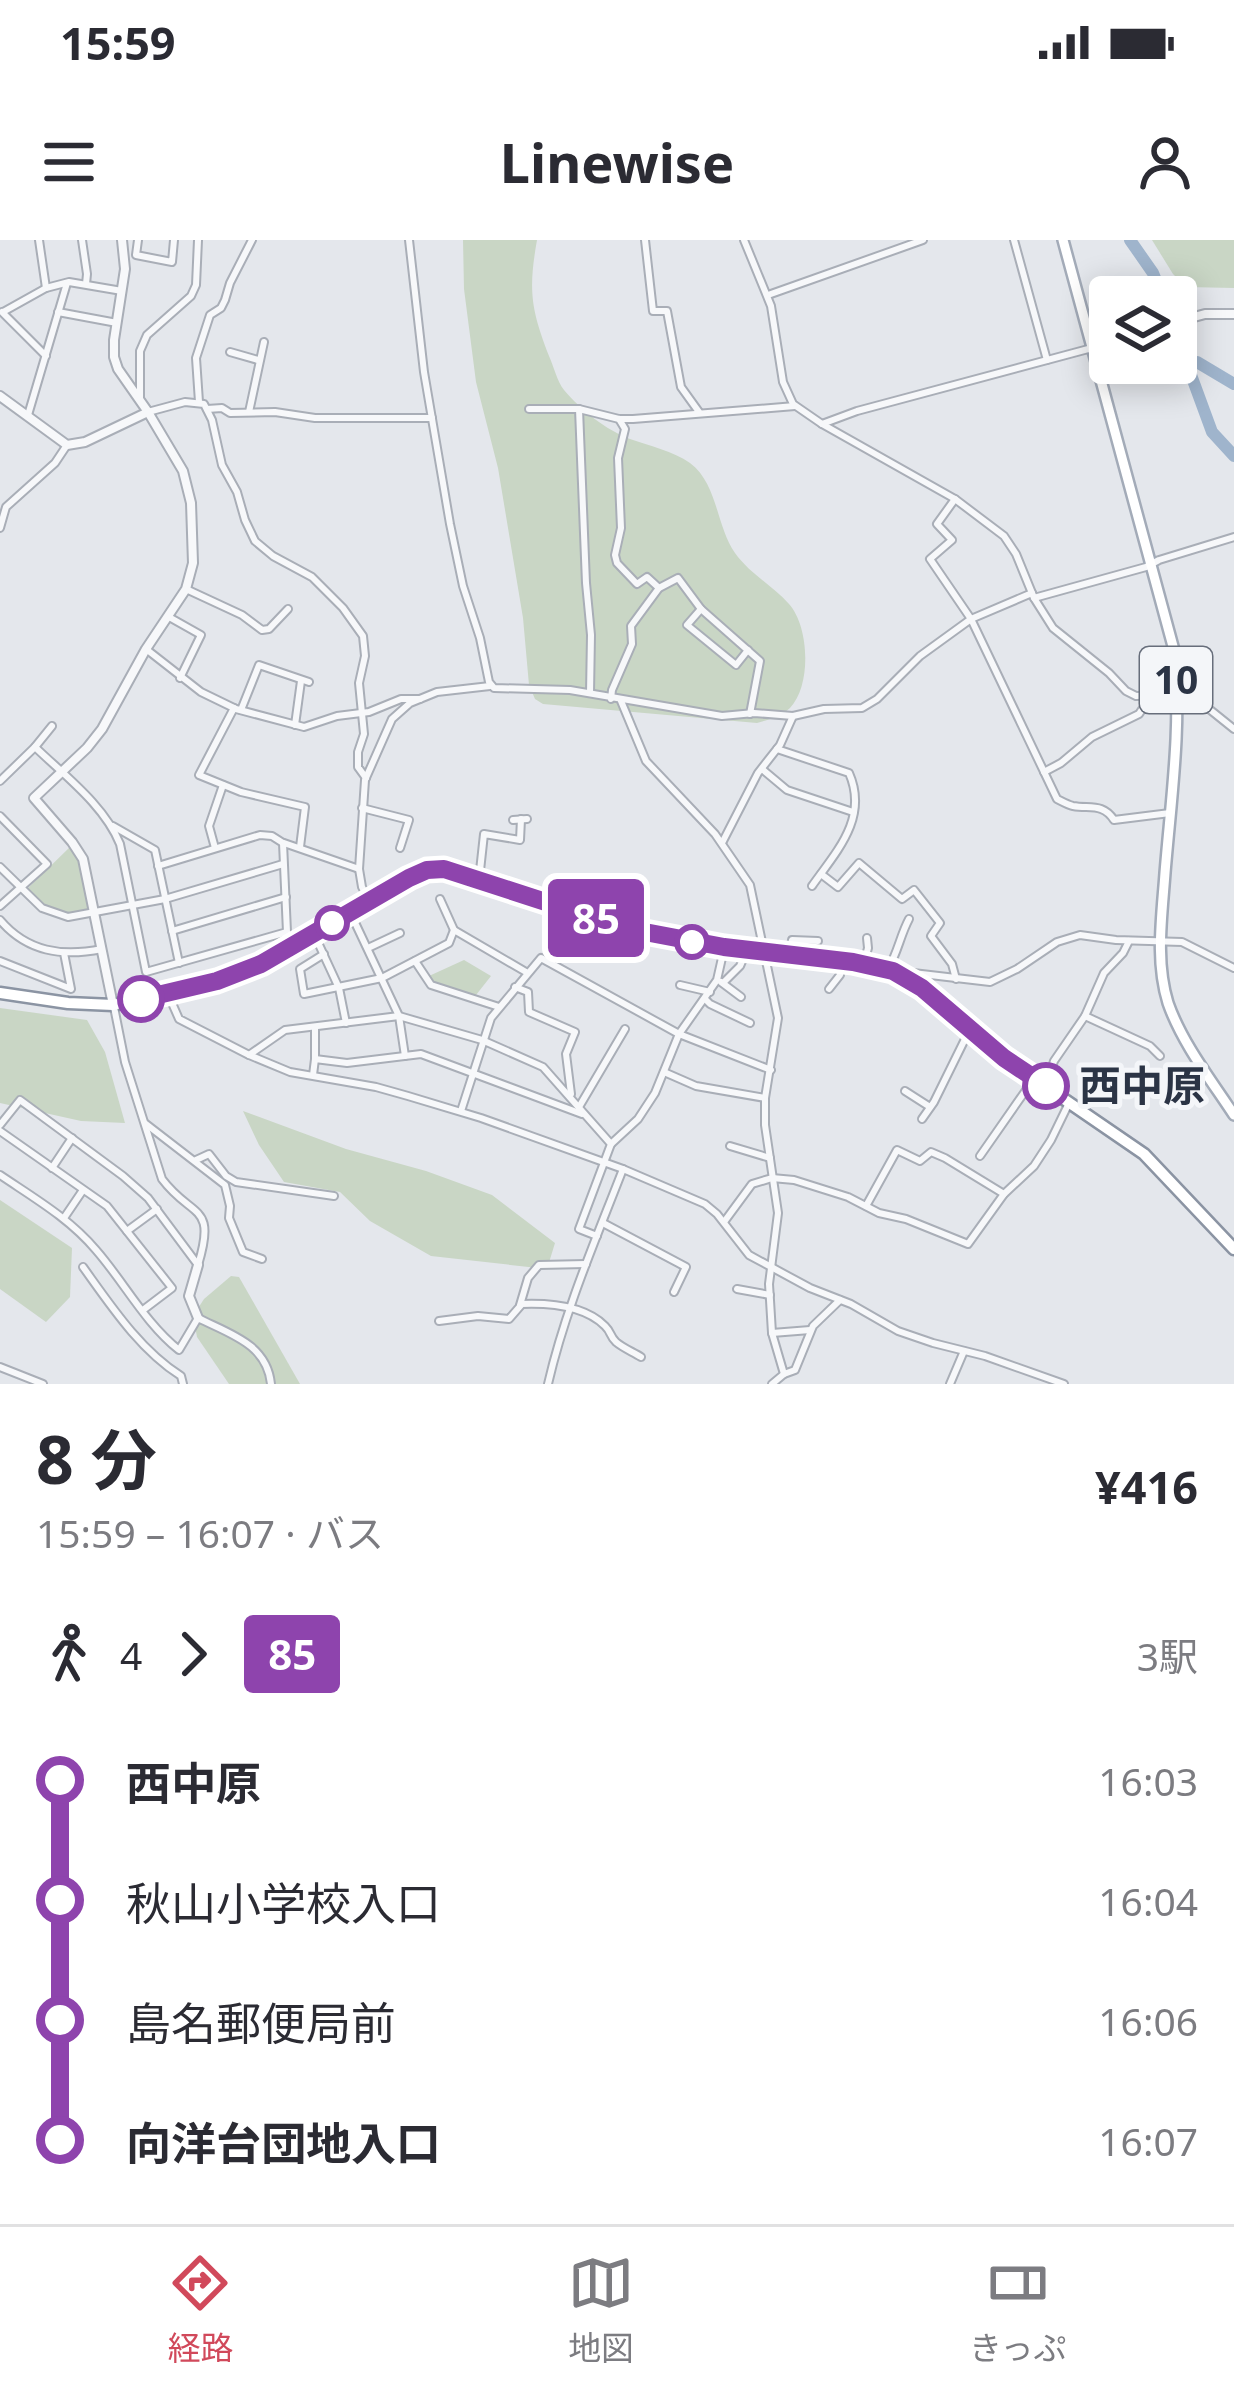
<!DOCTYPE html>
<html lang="ja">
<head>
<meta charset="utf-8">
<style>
  :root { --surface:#fff; --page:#f7f7f7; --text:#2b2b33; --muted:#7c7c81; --line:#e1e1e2; --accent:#d1495b }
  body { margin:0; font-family:"Noto Sans","Noto Sans JP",sans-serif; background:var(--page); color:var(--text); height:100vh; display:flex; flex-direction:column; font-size:45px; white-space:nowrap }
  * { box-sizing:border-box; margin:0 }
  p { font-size:39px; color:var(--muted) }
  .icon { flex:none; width:66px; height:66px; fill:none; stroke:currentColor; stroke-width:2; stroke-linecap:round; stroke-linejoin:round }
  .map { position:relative; height:1144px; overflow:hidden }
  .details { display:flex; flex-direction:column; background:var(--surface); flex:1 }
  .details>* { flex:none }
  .badge { padding:0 24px; border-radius:9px; font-size:42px; line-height:78px }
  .tools { position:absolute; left:1089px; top:36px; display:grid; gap:24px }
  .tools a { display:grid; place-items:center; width:108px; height:108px; border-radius:12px; background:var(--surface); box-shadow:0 6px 30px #0003; font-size:60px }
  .map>.badge { position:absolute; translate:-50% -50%; box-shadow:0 0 0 6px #fff }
  .legs { display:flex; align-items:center; gap:18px; height:132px; padding:0 36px; font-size:39px }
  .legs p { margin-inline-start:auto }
  .summary { display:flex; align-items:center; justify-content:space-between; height:204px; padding:0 36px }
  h1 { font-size:66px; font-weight:700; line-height:90px }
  ul { padding:0 36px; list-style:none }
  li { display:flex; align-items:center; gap:42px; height:120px; font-size:45px }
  li i { display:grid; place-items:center; width:18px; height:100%; margin:0 15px; background:currentColor }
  li i::after { content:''; width:30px; height:30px; margin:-15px; border:9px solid; border-radius:50%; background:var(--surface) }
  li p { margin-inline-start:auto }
  li:first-child i { background:linear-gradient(#0000 50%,currentColor 0) }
  li:last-child i { background:linear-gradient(currentColor 50%,#0000 0) }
  .status { display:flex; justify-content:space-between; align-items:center; height:84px; padding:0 60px; background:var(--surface); direction:ltr }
  .status svg { height:33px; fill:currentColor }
  header { display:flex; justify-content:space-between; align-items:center; height:156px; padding:0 36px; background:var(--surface); font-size:54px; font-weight:700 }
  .tabs { display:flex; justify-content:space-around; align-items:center; height:168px; border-top:3px solid var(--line); background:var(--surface); font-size:33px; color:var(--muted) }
  .tabs a { display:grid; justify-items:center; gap:6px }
  .tabs .selected { color:var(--accent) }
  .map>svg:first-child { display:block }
  .green { fill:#c9d6c5 }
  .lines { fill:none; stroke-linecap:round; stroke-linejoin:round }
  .river { stroke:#9fb4cc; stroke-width:12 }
  .minor-casing { stroke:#a9aeb7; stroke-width:10 }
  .tertiary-casing { stroke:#a9aeb7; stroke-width:12 }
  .primary-casing { stroke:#a3abb8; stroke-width:14 }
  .trunk-casing { stroke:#8b94a3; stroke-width:15 }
  .minor { stroke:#f7f8fa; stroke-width:6 }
  .tertiary { stroke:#f7f8fa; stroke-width:8 }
  .primary { stroke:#fff; stroke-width:9 }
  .trunk { stroke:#fff; stroke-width:10 }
  .line-1-casing { stroke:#fff; stroke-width:27 }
  .line-1 { stroke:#8e44ad; stroke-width:18 }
  .stop-1-dot { fill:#fff; stroke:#8e44ad; stroke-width:6 }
  .labels { text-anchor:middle; stroke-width:10; stroke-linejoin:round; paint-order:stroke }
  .shield { fill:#f4f6f9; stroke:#676e7b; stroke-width:3 }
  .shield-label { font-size:39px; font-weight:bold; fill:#2b3445 }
  .stop-label { font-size:42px; font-weight:bold; fill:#2b3445; stroke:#f4f6f9; text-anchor:start }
</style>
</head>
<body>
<div class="status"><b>15:59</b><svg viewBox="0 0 49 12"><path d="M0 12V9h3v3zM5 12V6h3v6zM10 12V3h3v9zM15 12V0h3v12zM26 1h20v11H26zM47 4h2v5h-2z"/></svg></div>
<header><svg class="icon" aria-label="menu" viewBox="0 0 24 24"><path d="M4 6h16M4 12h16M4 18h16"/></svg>Linewise<svg class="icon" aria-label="person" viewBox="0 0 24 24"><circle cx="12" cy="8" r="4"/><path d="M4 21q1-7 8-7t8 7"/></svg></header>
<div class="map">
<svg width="1234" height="1144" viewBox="0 0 1234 1144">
  <rect width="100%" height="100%" fill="#e4e7ec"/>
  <g class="green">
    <path d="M463,0H537C528,51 531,69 549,116C554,127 557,141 564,150C581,170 606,190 630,199C650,206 673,211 690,223C718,244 716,286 735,313C750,334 772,345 789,364C809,386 812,445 790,468C781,476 768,480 757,483L543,464L535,459L529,445L523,378L498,228L476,142L464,49Z"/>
    <path d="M1152,0H1234V48L1186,47L1173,34Z"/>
    <path d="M70,607L78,611L94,672C56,679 55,675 24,652Z"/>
    <path d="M464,720L491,736L476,755L436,745L429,736Z"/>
    <path d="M0,768L87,780L105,812L125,883L81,881L0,863Z"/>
    <path d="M243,871L346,909L426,931L492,955L555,1003L547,1029L431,1016L370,981L340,952L284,942L259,905Z"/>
    <path d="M0,960L72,1008L70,1057L46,1082L0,1049Z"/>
    <path d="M231,1036L239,1037L300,1144H229L197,1097L193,1076L204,1059Z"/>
  </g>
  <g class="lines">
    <g class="river">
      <path d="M1130,0L1153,33L1163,57"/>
      <path d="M1176,94L1212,192L1234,216"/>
      <path d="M1186,123L1197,122L1234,144"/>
    </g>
    <g class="minor-casing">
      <g id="minor">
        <path d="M39,0L46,48"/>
        <path d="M82,0L87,34L86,44"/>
        <path d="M138,0L136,15L172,22L174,0"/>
        <path d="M409,0L424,132L450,284L463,346L480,398L489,442L494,448L570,450L722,476L754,473L793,476L824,469L862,468L877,459L920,416L971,379L1032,353"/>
        <path d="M645,0L653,71H667L681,147L699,172"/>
        <path d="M744,0L771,66L783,142L793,164L822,184L955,259L1004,296L1016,314L1034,358L1053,388L1109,433L1126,451L1136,456L1183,454L1193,456L1234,489"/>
        <path d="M1014,0L1047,120"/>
        <path d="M768,55L923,0"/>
        <path d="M2,72L46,116"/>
        <path d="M3,72L46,48L69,42L122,51"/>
        <path d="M58,72L117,83"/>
        <path d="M230,112L258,120"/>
        <path d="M140,160V111L147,95L191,56L196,45L198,0"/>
        <path d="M199,162L196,118L210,75L221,68L225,60L230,43L252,0"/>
        <path d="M207,169L222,168L230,173L275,172L315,178H432"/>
        <path d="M529,169H579L619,179H633L795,166"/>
        <path d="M579,169L586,343L591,395L590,453"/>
        <path d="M148,172L185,162L204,164L212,180L222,225L237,252L245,280L255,301L273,316L312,337L343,368L363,396L365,416L359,443L364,494L358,512V527L366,538"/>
        <path d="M249,172L264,102"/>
        <path d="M28,175L67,43"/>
        <path d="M619,179L625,189L618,218L621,288L615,315L617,323L637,344L647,337L659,348"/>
        <path d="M822,184L857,171L1092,108"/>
        <path d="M955,259L937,284L952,300L930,319L971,379L1057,559C1061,561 1068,565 1073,566C1090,569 1103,563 1114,580L1170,573"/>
        <path d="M0,288L6,267L55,223L67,205"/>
        <path d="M186,349L242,375L262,390L269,389L288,369"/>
        <path d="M1034,358L1146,327L1159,320L1234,297"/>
        <path d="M701,369L687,385L736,425L748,410"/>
        <path d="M169,377L201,395L180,438"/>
        <path d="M146,409L201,452L236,469L304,487L337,476L369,472L401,459H420"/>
        <path d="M611,459L612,450L632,404L631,386L659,348L678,338L701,369L760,421L750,474"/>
        <path d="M621,461L646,521L715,594L750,645L778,778L765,858V885L778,973L769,1044L772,1093L784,1134L772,1144"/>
        <path d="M234,468L199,535L241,552L305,567L300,607"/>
        <path d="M241,470L259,425L309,442"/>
        <path d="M295,485L301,441"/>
        <path d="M35,507C65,536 104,565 120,604L146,732L287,692L283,603L272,596L260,595L158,626"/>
        <path d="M777,509L849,533C869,578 836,612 812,646"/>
        <path d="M762,529L787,550L853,572"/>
        <path d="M1044,532L1061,523L1092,497L1139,474L1145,465L1144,455"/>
        <path d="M0,541L35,507L52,486"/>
        <path d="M362,568L409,580L400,608"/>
        <path d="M0,576L47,624L0,666"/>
        <path d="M513,580L527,579"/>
        <path d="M113,586L155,610L179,723"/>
        <path d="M284,603L359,629"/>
        <path d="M722,603L758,533L780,505L793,476"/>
        <path d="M215,608L209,586L223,545"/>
        <path d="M0,627L42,668L68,677L165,659L283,624"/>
        <path d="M821,634L838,647L859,623L902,659L914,650L940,683L931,696L952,724L956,739"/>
        <path d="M479,640L484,594L520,600L521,579"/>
        <path d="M440,659L454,690"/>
        <path d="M369,660L362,647L359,629L365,540L392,479L410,463L437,452L490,446"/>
        <path d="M350,672L399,776L405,816"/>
        <path d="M0,680C27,712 62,717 102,709"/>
        <path d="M172,691L286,657"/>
        <path d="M315,696L339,748L346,783"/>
        <path d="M368,708L400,693"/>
        <path d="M790,712L792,700L818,701"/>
        <path d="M324,714L300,729L304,754L382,738L449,703L454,690L526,732"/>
        <path d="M0,721L71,749L64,713"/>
        <path d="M415,721L431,745L499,767"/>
        <path d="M864,723L868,708L867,698"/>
        <path d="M888,729C898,712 900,696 909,679"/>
        <path d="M896,731L990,742L1017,729L1057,702L1080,695L1116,700L1182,702L1234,728"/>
        <path d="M721,742L741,757"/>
        <path d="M723,743L740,726L747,710"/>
        <path d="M680,745L710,752"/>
        <path d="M515,747L528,752L529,772L575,792L566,814L571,854"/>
        <path d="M829,749L840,735L841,720"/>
        <path d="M168,754L179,779L249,815L290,832L376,847L408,856L481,878L623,929L705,964L717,974L749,1015L810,1048L851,1064L898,1091L933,1103L985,1116L1064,1144"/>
        <path d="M706,760L710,764L750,783"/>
        <path d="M114,767L125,822L162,939C192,979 217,963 198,1025"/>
        <path d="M1085,776L1150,806L1160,816"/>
        <path d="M249,815L285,790L399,776L482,800L543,827L611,904L579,989L597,996"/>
        <path d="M315,819V787"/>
        <path d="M664,832L696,846L765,858"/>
        <path d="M313,835L315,819L347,823L421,814L582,874"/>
        <path d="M1046,846L1054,821L1085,776L1104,733L1123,713L1129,701"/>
        <path d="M905,851L930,867"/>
        <path d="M579,867L625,789"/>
        <path d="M461,871L491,778L541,718L679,794L771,830"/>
        <path d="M922,879L934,862L970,789"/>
        <path d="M146,884L225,945L230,966L229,978L243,1012L262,1019"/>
        <path d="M0,885L20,860L123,936L148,958L198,1025"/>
        <path d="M0,891L107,966L172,1048L143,1070"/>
        <path d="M611,904L638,879L655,853L679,794L717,740L724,709"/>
        <path d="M730,906L770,918"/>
        <path d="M980,916L1033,840"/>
        <path d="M196,920L209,914L226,936L236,942L334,956"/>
        <path d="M52,928L72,898"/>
        <path d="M0,935C34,958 69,978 96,1010C124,1042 145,1083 179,1110L198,1078C230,1094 267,1104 271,1144"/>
        <path d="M866,966L897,910L920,921L931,912L945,918L1004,954"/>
        <path d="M64,978L83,950"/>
        <path d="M724,982L752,944L772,938L794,940L848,957L879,973L906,979L968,1004L1004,954L1034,926L1051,900L1068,865"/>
        <path d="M603,983L686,1027L674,1052"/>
        <path d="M127,991L157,969"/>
        <path d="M83,1027C111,1066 140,1110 181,1136L183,1144"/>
        <path d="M737,1049L770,1055"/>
        <path d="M520,1065L528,1038L539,1025L586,1024"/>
        <path d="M439,1081L478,1076L509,1079L522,1064C549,1063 584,1065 605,1086C612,1093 609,1095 616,1102C623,1108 633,1112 641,1117"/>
        <path d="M772,1093L810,1090"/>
        <path d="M0,1127L43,1144"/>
        <path d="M784,1134L795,1130L813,1086L840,1060"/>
        <path d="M548,1144C565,1070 596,999 623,929"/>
        <path d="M950,1144L964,1111"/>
      </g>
    </g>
    <g class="tertiary-casing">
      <g id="tertiary">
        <path d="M1176,82L1205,74H1234"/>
        <path d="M1092,108L1110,103"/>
        <path d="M0,156L67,205L85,202L148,172"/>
        <path d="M113,765L83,619L72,602L34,558L87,508L102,489L146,409L186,349L193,323L191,263L183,231L148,172L118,129L114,117V100L125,29L122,0"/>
        <path d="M198,1078L189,1056L198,1025"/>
      </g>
    </g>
    <g class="primary-casing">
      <path id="primary" d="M1063,0L1174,410C1182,485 1171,559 1165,633C1162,676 1155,721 1168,763C1182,803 1211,840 1234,875"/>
    </g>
    <g class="trunk-casing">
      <path id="trunk" d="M0,753L68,763L113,765L217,741L278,716L409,638L427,630L444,629L629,689L724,707L864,723L902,736L922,749L1004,818L1144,914L1234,1009"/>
    </g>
    <use href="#minor" class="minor"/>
    <use href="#tertiary" class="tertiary"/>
    <use href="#primary" class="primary"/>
    <use href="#trunk" class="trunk"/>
  </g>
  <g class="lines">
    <g class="line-1-casing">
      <path id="line-1" d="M141,759L217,741L261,724L409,638L427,630L444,629L629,689L724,707L853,722L893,731L922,748L1004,818L1046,846"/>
    </g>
    <use href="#line-1" class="line-1"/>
  </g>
  <g class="stop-1-dot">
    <circle cx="332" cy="683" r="15"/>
    <circle cx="692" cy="702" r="15"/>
    <circle cx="141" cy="759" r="21"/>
    <circle cx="1046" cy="846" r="21"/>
  </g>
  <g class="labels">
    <rect class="shield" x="1140" y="407" width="72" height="66" rx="9"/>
    <g class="shield-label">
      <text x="1176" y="454">10</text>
    </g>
    <g class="stop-label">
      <text x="1079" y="861">西中原</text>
    </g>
  </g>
</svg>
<div class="tools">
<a><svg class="icon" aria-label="layers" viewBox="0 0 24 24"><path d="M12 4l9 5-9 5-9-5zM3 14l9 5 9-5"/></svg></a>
</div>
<b class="badge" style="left:596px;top:678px;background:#8e44ad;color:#fff">85</b>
</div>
<section class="details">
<div class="summary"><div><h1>8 分</h1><p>15:59 – 16:07 · バス</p></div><b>¥416</b></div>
<div class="legs"><svg class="icon" aria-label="walk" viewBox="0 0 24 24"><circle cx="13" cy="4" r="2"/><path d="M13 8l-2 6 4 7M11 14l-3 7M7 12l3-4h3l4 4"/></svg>4<svg class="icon" aria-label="forward" viewBox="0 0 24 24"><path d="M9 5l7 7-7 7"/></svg><b class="badge" style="background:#8e44ad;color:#fff">85</b><p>3駅</p></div>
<ul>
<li><i style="color:#8e44ad"></i><b>西中原</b><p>16:03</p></li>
<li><i style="color:#8e44ad"></i><span>秋山小学校入口</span><p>16:04</p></li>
<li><i style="color:#8e44ad"></i><span>島名郵便局前</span><p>16:06</p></li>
<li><i style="color:#8e44ad"></i><b>向洋台団地入口</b><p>16:07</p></li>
</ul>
</section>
<nav class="tabs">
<a class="selected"><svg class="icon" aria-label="directions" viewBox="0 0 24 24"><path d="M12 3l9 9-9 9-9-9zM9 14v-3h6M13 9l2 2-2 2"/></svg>経路</a>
<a><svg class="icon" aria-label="map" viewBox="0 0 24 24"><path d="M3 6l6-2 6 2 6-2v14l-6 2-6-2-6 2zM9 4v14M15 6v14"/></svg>地図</a>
<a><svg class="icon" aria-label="tickets" viewBox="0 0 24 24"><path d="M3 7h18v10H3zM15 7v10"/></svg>きっぷ</a>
</nav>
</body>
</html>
